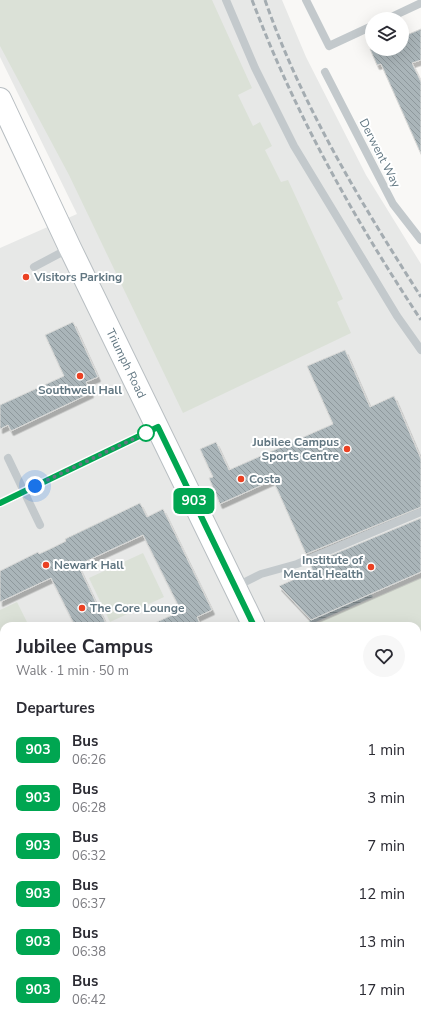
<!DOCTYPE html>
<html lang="en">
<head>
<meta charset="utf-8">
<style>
  :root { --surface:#fff; --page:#f7f7f7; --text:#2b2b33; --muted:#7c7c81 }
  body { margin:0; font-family:"Nunito Sans",sans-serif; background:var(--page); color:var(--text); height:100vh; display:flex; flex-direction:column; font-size:15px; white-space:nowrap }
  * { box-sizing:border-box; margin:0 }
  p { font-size:13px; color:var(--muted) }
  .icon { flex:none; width:22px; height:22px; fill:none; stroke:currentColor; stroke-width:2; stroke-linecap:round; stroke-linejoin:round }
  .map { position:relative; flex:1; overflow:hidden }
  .details { position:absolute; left:0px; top:622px; width:421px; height:400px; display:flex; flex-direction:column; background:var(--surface); border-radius:12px 12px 0 0; box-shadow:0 4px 16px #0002 }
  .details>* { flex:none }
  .badge { padding:0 8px; border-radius:6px; font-size:14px; line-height:26px }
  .buttons { position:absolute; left:365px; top:12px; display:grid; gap:8px }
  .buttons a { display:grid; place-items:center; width:44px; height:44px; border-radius:50%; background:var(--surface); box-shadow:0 4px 16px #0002; font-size:20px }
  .you { position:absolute; width:20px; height:20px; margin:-10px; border:3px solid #fff; border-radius:50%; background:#1a73e8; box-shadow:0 0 0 6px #1a73e833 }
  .map>.badge { position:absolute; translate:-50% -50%; box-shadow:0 0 0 2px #fff }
  h2 { padding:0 16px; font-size:15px; line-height:36px }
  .round { display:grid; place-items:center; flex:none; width:42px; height:42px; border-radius:21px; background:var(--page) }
  .head { display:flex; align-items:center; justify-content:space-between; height:68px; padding:0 16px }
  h1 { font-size:19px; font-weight:700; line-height:30px }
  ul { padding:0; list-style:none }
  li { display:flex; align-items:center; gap:12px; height:48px; padding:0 16px }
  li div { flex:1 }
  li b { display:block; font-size:15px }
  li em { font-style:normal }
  li .badge { min-width:44px; font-weight:700; text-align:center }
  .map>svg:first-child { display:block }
  .built { fill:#e7e8e7; fill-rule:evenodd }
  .grass { fill:#dbe1d7 }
  .water { fill:url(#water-rules) }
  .building { fill:url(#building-back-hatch); stroke:#dadad8; filter:url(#shadow) }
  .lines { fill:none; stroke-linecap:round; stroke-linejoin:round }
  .secondary-casing { stroke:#b8bec2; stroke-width:24 }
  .lane { stroke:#c3c9cc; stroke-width:8 }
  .secondary { stroke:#fff; stroke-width:22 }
  .rail { stroke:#a4acb1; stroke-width:3; stroke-dasharray:6 3; stroke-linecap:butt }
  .line-casing { stroke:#fff; stroke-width:9 }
  .line { stroke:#00a651; stroke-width:6 }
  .walk { stroke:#627782; stroke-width:4; stroke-dasharray:0 7.2 }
  .poi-dot { fill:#eb4123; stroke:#fff; stroke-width:1.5 }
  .stop-dot { fill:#fff; stroke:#00a651; stroke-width:2 }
  .labels { text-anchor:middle; stroke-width:4; stroke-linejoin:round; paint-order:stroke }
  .street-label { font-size:12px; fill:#627782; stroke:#fff }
  .poi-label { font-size:12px; font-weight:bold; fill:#627782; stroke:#fff; text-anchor:start }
</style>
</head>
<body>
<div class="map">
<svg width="421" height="1022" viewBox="0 0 421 1022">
  <defs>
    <pattern id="water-rules" width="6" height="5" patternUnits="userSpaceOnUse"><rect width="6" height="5" fill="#bdcace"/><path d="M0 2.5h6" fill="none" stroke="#9da9ad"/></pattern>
    <pattern id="building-back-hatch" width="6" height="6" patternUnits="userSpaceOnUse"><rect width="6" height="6" fill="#aab5b9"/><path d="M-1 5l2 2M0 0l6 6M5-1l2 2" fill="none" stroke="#8e989c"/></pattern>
    <filter id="shadow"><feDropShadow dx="2.5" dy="4.5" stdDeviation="0" flood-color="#0004"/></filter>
  </defs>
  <rect width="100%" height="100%" fill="#f9f8f6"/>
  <path class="built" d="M0,0H282L306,57L366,175L421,264V1022H0V248L77,214L0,57ZM4,626H417V1018H4Z"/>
  <g class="grass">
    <path d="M0,0H212L252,88L238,95L253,126L260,122L272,146L265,150L281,182L288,180L343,299L337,302L351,333L183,413L69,175L0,46Z"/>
    <path d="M143,553L164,597L110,622L89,578Z"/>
    <path d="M421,578V630L417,632V626H297L309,621L312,625Z"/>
    <path d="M17,602L29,626H4V638L0,630V610Z"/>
    <path d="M417,878L421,879V938L417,932Z"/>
    <path d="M126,1018H337C353,1022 366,1018 382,1018L386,1022H128Z"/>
  </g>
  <path class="water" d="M371,594L373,597L311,624L309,621Z"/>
  <g class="building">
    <path d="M421,29V60L412,63L421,82V154L381,64L377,65L370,49H402V37Z"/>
    <path d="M73,322L98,377L86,382L91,393L11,431L8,425L0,429V405L64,376L45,335Z"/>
    <path d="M345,350L370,407L394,396L421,459V507L306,554L273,480L220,504L209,478L213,477L200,449L216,442L229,470L333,424L307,366Z"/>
    <path d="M140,503L147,517L163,509L212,610L197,617L201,626H148L181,611L143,535L78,565L107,626H75L51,578L0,602V571L38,552L39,554L52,548L66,541L65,539Z"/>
    <path d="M421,518V572L311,620L279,586L313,571L310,564Z"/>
  </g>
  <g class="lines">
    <g class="secondary-casing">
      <g id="secondary">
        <path id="s1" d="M0,99L70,248L254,626"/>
        <path d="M417,963L421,971"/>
      </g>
    </g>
    <g class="lane">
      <path d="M226,0L255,68L294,146L397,316L421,350"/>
      <path d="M306,0L329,46L372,26"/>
      <path d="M387,19L421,3"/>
      <path d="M325,72L393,204L421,240"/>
      <path d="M34,267L68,249"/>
      <path d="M8,458L40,525"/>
      <path d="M0,503L156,428"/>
      <path d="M237,586L261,574L297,564L421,512"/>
      <path d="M417,709L421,707"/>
      <path d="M417,718L421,717"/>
      <path d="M0,754L4,763"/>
      <path d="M417,852L421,850"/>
      <path d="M117,1018L118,1022"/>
    </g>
    <use href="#secondary" class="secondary"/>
    <g class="rail">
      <path d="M252,0C261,23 270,46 280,68C319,156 368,240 421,320"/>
      <path d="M265,0C302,106 361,203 421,297"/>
    </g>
  </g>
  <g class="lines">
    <g class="line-casing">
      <path id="line" d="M0,503L158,427L172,456L254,626"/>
    </g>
    <use href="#line" class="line"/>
    <path class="walk" d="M35,486L150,431L146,433"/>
  </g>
  <g class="poi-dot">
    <circle cx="26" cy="277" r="4"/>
    <circle cx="80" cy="376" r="4"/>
    <circle cx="347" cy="449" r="4"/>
    <circle cx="241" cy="479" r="4"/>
    <circle cx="46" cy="565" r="4"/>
    <circle cx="371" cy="567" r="4"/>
    <circle cx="82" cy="608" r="4"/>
  </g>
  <circle class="stop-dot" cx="146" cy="433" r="8"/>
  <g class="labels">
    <g class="street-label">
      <text transform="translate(380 153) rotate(63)" y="4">Derwent Way</text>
      <text dy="4" stroke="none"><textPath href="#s1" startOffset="293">Triumph Road</textPath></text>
    </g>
    <g class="poi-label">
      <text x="34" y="281">Visitors Parking</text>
      <text x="80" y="394" text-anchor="middle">Southwell Hall</text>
      <text x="339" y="446" text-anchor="end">Jubilee Campus<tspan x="339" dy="14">Sports Centre</tspan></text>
      <text x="249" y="483">Costa</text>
      <text x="363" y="564" text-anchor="end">Institute of<tspan x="363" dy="14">Mental Health</tspan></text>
      <text x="54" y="569">Newark Hall</text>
      <text x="90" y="612">The Core Lounge</text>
    </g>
  </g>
</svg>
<div class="buttons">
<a><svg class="icon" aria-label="layers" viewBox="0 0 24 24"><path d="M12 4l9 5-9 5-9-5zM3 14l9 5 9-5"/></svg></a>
</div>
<div class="you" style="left:35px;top:486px"></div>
<b class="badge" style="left:194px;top:501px;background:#00a651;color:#fff">903</b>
<section class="details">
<div class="head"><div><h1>Jubilee Campus</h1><p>Walk · 1 min · 50 m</p></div><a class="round"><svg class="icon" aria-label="heart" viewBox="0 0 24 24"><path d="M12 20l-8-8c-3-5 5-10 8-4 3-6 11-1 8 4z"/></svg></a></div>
<h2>Departures</h2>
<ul>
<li><span class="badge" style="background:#00a651;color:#fff">903</span><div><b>Bus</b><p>06:26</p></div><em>1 min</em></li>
<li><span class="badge" style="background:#00a651;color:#fff">903</span><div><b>Bus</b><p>06:28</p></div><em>3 min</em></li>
<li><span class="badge" style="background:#00a651;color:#fff">903</span><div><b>Bus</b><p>06:32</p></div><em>7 min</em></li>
<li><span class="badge" style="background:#00a651;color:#fff">903</span><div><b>Bus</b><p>06:37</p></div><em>12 min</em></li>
<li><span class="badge" style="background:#00a651;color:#fff">903</span><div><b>Bus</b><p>06:38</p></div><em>13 min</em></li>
<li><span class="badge" style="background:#00a651;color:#fff">903</span><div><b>Bus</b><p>06:42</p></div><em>17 min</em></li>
</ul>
</section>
</div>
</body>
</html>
